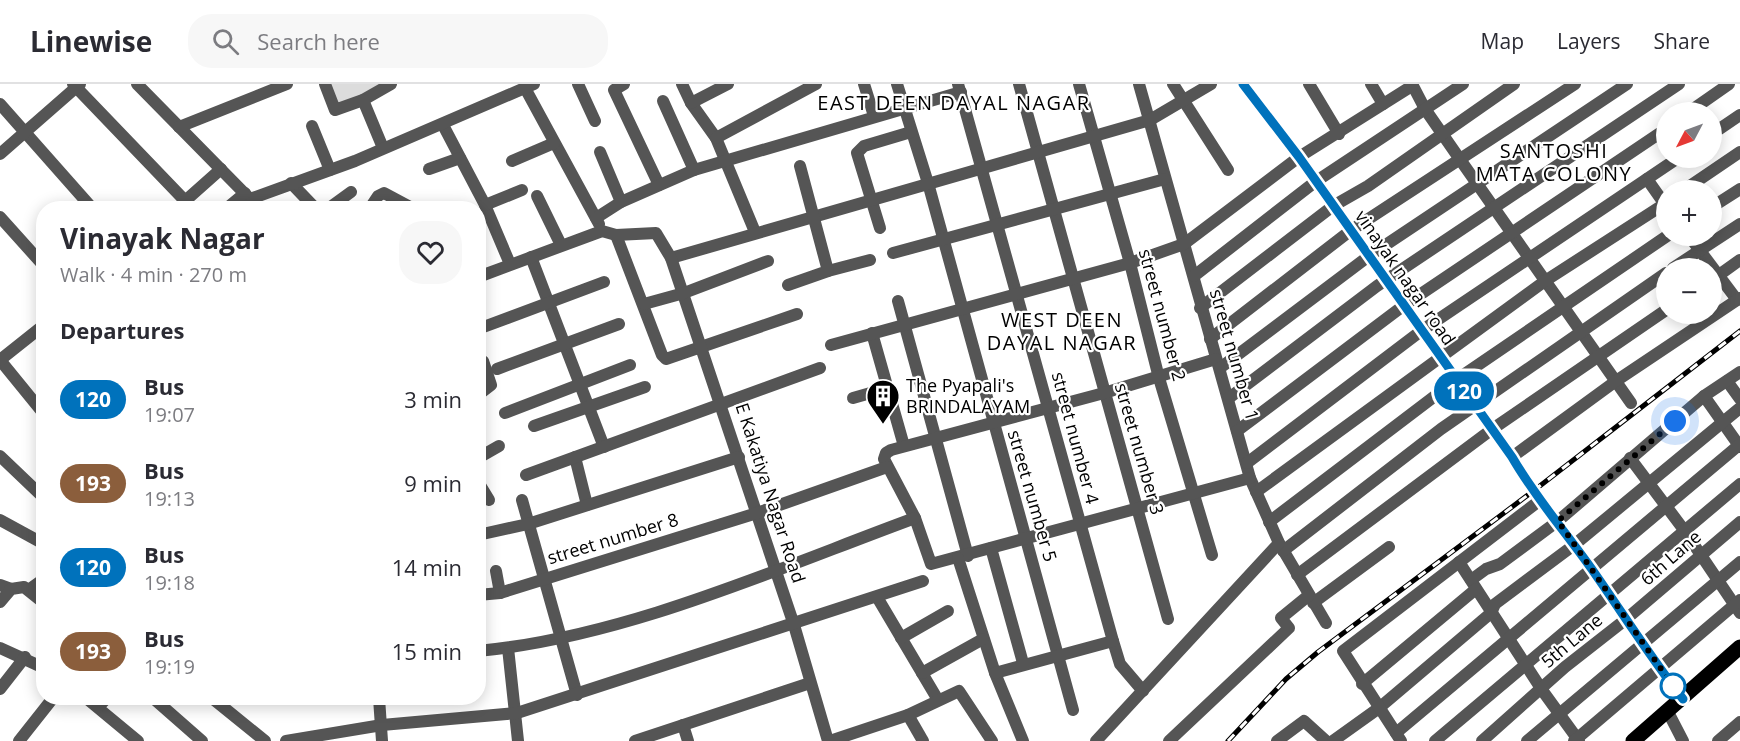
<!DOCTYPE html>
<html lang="en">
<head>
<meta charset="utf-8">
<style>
  :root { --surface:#fff; --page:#f7f7f7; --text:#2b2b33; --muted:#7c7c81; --line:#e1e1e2 }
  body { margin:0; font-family:"Open Sans",sans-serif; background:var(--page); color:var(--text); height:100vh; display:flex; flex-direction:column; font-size:22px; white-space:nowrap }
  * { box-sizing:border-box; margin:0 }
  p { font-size:20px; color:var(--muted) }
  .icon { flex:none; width:33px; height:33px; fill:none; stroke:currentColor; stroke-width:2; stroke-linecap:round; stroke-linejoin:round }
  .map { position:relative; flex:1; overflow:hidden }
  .panel { position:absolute; left:36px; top:117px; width:450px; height:504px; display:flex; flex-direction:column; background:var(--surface); border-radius:24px; box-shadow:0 3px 15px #0003 }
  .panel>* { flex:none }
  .badge { padding:0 12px; border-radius:20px; font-size:21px; line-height:39px }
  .needle { width:39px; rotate:229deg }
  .buttons { position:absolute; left:1656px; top:18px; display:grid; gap:12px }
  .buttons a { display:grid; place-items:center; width:66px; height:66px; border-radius:50%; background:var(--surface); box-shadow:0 3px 15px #0003; font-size:30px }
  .you { position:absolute; width:30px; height:30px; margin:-15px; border:4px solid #fff; border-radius:50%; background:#1a73e8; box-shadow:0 0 0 9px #1a73e833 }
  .map>.badge { position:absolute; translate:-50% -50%; box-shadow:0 0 0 3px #fff }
  h2 { padding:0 24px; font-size:22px; line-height:54px }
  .round { display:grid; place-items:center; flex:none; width:63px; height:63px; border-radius:24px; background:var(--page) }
  .headline { display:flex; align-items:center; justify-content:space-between; height:102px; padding:0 24px }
  h1 { font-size:28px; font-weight:700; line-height:45px }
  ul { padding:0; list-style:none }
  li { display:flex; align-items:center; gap:18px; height:84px; padding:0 24px }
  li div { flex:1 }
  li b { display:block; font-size:22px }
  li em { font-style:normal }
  li .badge { min-width:66px; font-weight:700; text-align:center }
  header { display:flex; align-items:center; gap:36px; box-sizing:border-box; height:84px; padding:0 30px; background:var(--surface); border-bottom:2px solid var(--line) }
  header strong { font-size:28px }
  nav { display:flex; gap:33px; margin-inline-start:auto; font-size:21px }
  .search { width:420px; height:54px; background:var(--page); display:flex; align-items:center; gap:15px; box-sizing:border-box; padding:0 21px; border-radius:24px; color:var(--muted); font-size:22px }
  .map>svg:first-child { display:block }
  .green { fill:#dcdcdc }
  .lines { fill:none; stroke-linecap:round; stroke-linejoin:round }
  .minor { stroke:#555; stroke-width:12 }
  .major { stroke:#000; stroke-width:15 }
  .rail-casing { stroke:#000; stroke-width:5 }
  .rail { stroke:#fff; stroke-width:3; stroke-dasharray:9; stroke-linecap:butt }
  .line-casing { stroke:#fff; stroke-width:14 }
  .line { stroke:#0072bc; stroke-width:9 }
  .walk { stroke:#000; stroke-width:6; stroke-dasharray:0 10.8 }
  .stop-dot { fill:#fff; stroke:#0072bc; stroke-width:3 }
  .labels { text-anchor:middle; stroke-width:4.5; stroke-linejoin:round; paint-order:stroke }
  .street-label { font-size:18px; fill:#000; stroke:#fff }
  .poi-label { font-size:18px; fill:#000; stroke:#fff; text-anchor:start }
  .neighbourhood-label { font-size:20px; letter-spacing:1.5px; fill:#000; stroke:#fff }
</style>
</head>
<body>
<header>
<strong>Linewise</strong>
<div class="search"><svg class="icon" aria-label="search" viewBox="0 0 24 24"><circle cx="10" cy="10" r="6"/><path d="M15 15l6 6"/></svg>Search here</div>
<nav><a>Map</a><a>Layers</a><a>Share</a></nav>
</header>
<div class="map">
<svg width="1740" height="657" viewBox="0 0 1740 657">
  <rect width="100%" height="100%" fill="#fff"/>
  <path class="green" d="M326,0H391L337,25Z"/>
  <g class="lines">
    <g class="minor">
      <path d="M73,0L192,124"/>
      <path d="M137,0L259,124"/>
      <path d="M325,0L335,26L363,16L391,0"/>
      <path d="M578,0L595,37"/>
      <path d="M624,0L614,6L659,101"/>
      <path d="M682,0L691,19L716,54L755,148"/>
      <path d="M864,0L874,32"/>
      <path d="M897,0L928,99L1073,626"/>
      <path d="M958,0L1113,557L1120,580L1143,607"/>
      <path d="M1019,0L1168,535"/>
      <path d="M1079,0L1130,179L1159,294L1212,471"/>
      <path d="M1139,0L1250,394L1279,459L1326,539"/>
      <path d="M1173,0L1228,86"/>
      <path d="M1243,0L1299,73L1512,373C1535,413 1564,446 1591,484C1622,528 1650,573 1683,615"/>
      <path d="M1309,0L1339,50"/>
      <path d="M1371,0L1383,20"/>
      <path d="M1412,0L1425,25L1459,74L1631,319"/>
      <path d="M525,4L599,140"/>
      <path d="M363,16L383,64"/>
      <path d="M663,17L694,86"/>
      <path d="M691,19L728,0"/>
      <path d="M0,20L92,124"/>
      <path d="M1689,28L1729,0"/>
      <path d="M443,41L485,121L510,180"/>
      <path d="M312,42L330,86"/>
      <path d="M179,43L287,0"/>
      <path d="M1712,50L1740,31"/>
      <path d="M716,54L816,0"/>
      <path d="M600,68L621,118"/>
      <path d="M0,70L80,0"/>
      <path d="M512,77L554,59"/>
      <path d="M429,85L460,74"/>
      <path d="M1647,95L1666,122"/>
      <path d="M291,99L315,124"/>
      <path d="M1684,106L1740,68"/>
      <path d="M537,112L561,161"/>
      <path d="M250,115L355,77L534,0"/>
      <path d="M185,117L221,85"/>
      <path d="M485,121L522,106"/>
      <path d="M1712,123L1740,105"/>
      <path d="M227,124L245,109"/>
      <path d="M329,124L351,108"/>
      <path d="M370,124L378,112L384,109L412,124"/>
      <path d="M0,133L44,182"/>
      <path d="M596,134L621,118L694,86L961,8"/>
      <path d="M880,144L857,69L864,62L911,48"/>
      <path d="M616,151L662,271L666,275L797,230"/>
      <path d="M1689,152L1737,216"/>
      <path d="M893,169L1165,95"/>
      <path d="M531,173L604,363"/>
      <path d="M671,174L1150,36L1211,0"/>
      <path d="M1673,184L1740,140"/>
      <path d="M828,187L870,176"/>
      <path d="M1194,192L1315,98L1463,0"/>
      <path d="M478,193L602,147L616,151L656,149L671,174L794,541L828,657"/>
      <path d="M1712,196L1740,176"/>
      <path d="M788,201L828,187L800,82"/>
      <path d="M898,217L968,472"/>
      <path d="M644,220L684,209L768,177"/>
      <path d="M1200,224L1333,122L1368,102L1514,0"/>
      <path d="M478,245L604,198"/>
      <path d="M872,249L904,362"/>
      <path d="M1210,255L1350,147L1575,0"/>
      <path d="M831,261L1130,179L1184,160L1299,73L1412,2"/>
      <path d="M1216,275L1104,309L891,366L886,369L884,375L915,434L931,480L1250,394"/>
      <path d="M0,276L44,330"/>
      <path d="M0,276L44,241"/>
      <path d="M1220,284L1369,172L1627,0"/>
      <path d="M497,285L619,240"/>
      <path d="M1727,297L1740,315"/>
      <path d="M478,311L491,301L483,277"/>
      <path d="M1704,312L1740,363"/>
      <path d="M853,314L888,304"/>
      <path d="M1229,314L1377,202L1679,0"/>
      <path d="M505,329L630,281"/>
      <path d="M534,342L645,303"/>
      <path d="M1237,347L1403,222L1666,45"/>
      <path d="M0,372L44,414"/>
      <path d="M575,373L587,421"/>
      <path d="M1512,373L1616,297L1740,214"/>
      <path d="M478,374L499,362"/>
      <path d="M1630,374L1684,446L1740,529"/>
      <path d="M1247,379L1421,247L1678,74"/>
      <path d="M526,391L820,284"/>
      <path d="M478,398L489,416"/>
      <path d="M1256,408L1545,197L1666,119"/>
      <path d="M522,416L577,611"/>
      <path d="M0,436L44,460"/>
      <path d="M1269,438L1456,296L1667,152"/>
      <path d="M478,451L528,440L739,373"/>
      <path d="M991,464L1023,579"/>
      <path d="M1283,467L1441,345L1666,189"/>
      <path d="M958,474L995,589L1023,657"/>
      <path d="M1459,478L1542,606L1579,657"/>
      <path d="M496,487L500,509"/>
      <path d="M1297,491L1491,346L1666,226"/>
      <path d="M1471,496L1486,485L1500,480L1558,437L1704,312L1740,288"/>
      <path d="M0,501L11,505"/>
      <path d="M30,505L44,495"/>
      <path d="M478,511L500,509L757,429L887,383"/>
      <path d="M877,513L938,616"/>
      <path d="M0,518L11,505L24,503L44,519"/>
      <path d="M1313,519L1389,463"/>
      <path d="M901,554L948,527"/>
      <path d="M0,564L44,584"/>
      <path d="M508,564L518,657"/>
      <path d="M478,567C626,553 776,485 915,434"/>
      <path d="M922,589L983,555"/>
      <path d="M995,589L1113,557"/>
      <path d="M1362,600L1476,505"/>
      <path d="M0,605L25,573"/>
      <path d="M86,614L138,657"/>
      <path d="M153,614L202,657"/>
      <path d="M212,614L265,657"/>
      <path d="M379,614L382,657"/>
      <path d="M98,623L107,614"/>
      <path d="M1668,628L1683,657"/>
      <path d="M908,631L923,657"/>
      <path d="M683,641L688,657"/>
      <path d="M1396,649L1739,361"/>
      <path d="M19,657L53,614"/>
      <path d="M286,657L382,641L517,629L923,497"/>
      <path d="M635,657L810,599"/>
      <path d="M830,657L908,631L959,607L992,657"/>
      <path d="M1096,657L1279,459"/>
      <path d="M1169,657L1289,544L1281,534L1308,512"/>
      <path d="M1277,657L1304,637L1326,657"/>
      <path d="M1333,657L1379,624L1491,529L1495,520L1574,461L1740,324"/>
      <path d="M1401,657L1343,567L1539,417"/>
      <path d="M1435,657L1740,400"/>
      <path d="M1482,657L1565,583L1625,536L1740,438"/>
      <path d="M1527,657L1740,478"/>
      <path d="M1574,657L1740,516"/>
      <path d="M1718,657L1740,638"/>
    </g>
    <path class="major" d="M1633,657L1740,563"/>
    <g class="rail-casing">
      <path id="rail" d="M1228,657L1286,595L1318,568L1532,408L1740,247"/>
    </g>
    <use href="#rail" class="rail"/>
  </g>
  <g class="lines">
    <g class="line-casing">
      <path id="line" d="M1243,0L1299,73L1512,373C1535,413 1564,446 1591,484C1622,528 1650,573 1683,615"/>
    </g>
    <use href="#line" class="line"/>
    <path class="walk" d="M1673,602L1558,437L1675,337"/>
  </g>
  <defs>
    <g id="building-pin" transform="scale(1.725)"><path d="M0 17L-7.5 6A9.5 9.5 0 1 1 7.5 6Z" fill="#000" stroke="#fff"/><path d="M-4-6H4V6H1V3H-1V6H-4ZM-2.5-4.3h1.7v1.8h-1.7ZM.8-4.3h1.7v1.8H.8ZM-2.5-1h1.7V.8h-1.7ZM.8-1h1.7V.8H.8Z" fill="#fff"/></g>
  </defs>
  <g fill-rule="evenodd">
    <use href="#building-pin" x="883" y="312"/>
  </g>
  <circle class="stop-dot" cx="1673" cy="602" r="12"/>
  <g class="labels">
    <g class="street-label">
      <text transform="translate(1405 194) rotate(55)" y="6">vinayak nagar road</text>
      <text transform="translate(1162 231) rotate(75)" y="6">street number 2</text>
      <text transform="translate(1234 271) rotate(74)" y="6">street number 1</text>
      <text transform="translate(1075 354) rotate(75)" y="6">street number 4</text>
      <text transform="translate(1139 365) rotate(74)" y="6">street number 3</text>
      <text transform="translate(770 409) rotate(72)" y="6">E Kakatiya Nagar Road</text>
      <text transform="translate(1032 412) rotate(74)" y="6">street number 5</text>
      <text transform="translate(613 455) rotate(-17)" y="6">street number 8</text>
      <text transform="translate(1671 474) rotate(-41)" y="6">6th Lane</text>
      <text transform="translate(1572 557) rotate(-40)" y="6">5th Lane</text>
    </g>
    <g class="poi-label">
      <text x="906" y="308">The Pyapali's<tspan x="906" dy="21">BRINDALAYAM</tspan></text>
    </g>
    <g class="neighbourhood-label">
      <text x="954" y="26">EAST DEEN DAYAL NAGAR</text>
      <text x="1554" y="74">SANTOSHI<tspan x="1554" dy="23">MATA COLONY</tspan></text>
      <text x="1062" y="243">WEST DEEN<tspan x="1062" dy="23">DAYAL NAGAR</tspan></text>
    </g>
  </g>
</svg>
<div class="buttons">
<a><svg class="needle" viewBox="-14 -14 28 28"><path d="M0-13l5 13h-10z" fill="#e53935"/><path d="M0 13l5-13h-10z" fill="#7c7c81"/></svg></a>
<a>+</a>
<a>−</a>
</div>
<div class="you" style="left:1675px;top:337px"></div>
<b class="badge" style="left:1464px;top:307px;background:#0072bc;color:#fff">120</b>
<section class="panel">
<div class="headline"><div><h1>Vinayak Nagar</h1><p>Walk · 4 min · 270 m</p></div><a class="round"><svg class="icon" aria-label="heart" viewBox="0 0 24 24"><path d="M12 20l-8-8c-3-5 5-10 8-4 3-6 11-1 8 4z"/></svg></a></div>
<h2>Departures</h2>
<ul>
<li><span class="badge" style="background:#0072bc;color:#fff">120</span><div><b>Bus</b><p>19:07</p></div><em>3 min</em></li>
<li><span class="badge" style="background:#8b5e3c;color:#fff">193</span><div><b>Bus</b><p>19:13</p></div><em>9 min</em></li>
<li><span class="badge" style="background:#0072bc;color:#fff">120</span><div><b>Bus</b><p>19:18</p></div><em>14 min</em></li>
<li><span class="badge" style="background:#8b5e3c;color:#fff">193</span><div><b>Bus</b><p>19:19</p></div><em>15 min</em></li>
</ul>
</section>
</div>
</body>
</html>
